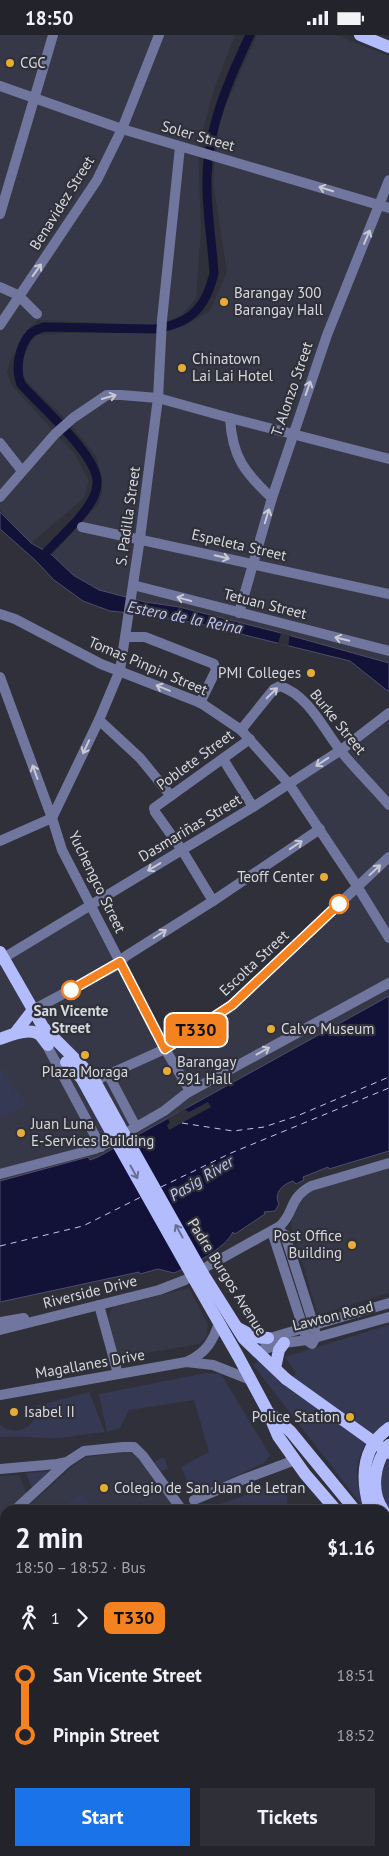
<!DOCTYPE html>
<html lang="en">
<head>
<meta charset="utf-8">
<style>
  :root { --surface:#23242b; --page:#2f3037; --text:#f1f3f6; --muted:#a3a4a9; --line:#404147; --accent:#1a73e8 }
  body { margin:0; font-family:"PT Sans",sans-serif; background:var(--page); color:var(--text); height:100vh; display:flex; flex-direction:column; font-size:19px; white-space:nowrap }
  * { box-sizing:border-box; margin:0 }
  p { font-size:16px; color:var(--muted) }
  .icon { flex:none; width:28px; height:28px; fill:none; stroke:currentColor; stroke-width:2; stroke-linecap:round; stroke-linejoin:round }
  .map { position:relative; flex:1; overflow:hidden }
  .panel { position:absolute; left:0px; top:1470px; width:390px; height:351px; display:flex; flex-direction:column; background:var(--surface); border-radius:15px 15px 0 0; box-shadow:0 1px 4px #0004,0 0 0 1px var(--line) }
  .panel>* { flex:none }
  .badge { padding:0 10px; border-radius:8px; font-size:18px; line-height:32px }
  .map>.badge { position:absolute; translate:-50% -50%; box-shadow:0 0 0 2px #fff }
  .legs { display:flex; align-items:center; gap:8px; height:55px; padding:0 15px; font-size:16px }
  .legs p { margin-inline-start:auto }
  .overview { display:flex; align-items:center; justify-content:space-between; height:85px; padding:0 15px }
  h1 { font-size:28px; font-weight:700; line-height:38px }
  .action { display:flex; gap:10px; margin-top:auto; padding:10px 15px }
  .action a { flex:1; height:58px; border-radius:0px; background:var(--accent); color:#fff; font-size:20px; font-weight:700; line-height:58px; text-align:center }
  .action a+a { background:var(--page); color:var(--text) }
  ul { padding:0 15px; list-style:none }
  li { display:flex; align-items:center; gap:18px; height:60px; font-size:19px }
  li i { display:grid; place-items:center; width:8px; height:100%; margin:0 6px; background:currentColor }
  li i::after { content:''; width:12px; height:12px; margin:-6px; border:4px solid; border-radius:50%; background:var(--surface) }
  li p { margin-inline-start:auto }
  li:first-child i { background:linear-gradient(#0000 50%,currentColor 0) }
  li:last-child i { background:linear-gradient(currentColor 50%,#0000 0) }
  .status { display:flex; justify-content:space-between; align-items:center; height:35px; padding:0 25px; background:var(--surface); direction:ltr }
  .status svg { height:14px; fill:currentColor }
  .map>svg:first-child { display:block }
  .built { fill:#363847 }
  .green { fill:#363954 }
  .water { fill:#121239; stroke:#4d4d6a }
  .pier { fill:#2f3039 }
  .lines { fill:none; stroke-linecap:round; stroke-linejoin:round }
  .canal { stroke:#121239; stroke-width:9 }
  .ferry { stroke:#bfc6f3; stroke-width:1; stroke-dasharray:6 5; stroke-linecap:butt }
  .minor { stroke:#70769d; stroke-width:10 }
  .major { stroke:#b3bcfd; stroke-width:12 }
  .major-bridge { stroke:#b3bcfd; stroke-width:12 }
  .oneway { stroke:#c8c9d3 }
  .oneway2 { stroke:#6a6f91 }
  .line-1-casing { stroke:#fff; stroke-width:11 }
  .line-1 { stroke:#f58220; stroke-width:8 }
  .poi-dot { fill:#e5ad35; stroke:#2f3039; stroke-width:2 }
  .stop-1-dot { fill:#fff; stroke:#f58220; stroke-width:2.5 }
  .labels { text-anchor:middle; stroke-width:4.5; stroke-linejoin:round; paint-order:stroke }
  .poi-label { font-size:15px; fill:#d7d8dd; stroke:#2f3039; text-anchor:start }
  .street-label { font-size:15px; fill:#d7d8dd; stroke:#2f3039 }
  .stop-label { font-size:15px; font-weight:bold; fill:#d7d8dd; stroke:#2f3039 }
  .water-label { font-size:16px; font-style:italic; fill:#bfc6f3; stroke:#2f3039 }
</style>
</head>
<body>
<div class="status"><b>18:50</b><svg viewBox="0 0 49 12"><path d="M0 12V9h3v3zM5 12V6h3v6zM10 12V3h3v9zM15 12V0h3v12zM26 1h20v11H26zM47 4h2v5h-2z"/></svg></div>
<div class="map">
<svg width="389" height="1821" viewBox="0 0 389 1821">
  <rect width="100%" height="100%" fill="#2f3039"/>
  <g class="built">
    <path d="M0,0H235L214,55L198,112L201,196L196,263L182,280L156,291L37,285L32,290L10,326L7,337L12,351L74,418L89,446L84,463L31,508L0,475Z"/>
    <path d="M257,0H336L389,21V628L281,598L179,572L145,567L99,555L73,540L52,520L98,469L102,458V443L96,421L66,384L27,347L22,339L21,327L31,306L38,300L70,298H156L184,291L210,276L227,237L213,147L219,85Z"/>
    <path d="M389,678V961L98,1122L89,1125L88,1123L0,1146V925L90,872L165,1014L215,982L357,851L289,749Z"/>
    <path d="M389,1131V1258L318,1280L291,1189L295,1172L306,1159L315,1154Z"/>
    <path d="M189,1253L208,1290L207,1302L199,1309L117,1323L108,1282L113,1272Z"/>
    <path d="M130,1416L135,1419L176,1475H24L73,1431L86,1422Z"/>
    <path d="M19,1440L27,1459L9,1475H5V1479L0,1484V1441Z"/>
    <path d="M5,1492V1576L0,1571V1497Z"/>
    <path d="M229,1816H327L329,1821H223Z"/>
  </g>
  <g class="green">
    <path d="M4,1034L16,1058L20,1057L26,1071L0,1082V1035Z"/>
    <path d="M389,1290V1387C371,1395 357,1418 357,1438C356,1449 362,1462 364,1473L253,1330L260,1325L287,1348L296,1338L285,1322Z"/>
    <path d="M206,1338L221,1339L270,1420L264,1428L194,1460L181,1432L209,1417L194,1365L129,1375L120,1393L107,1397L99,1359Z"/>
    <path d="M89,1357L105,1397C89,1398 74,1402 59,1403C39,1404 20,1400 0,1402V1390C16,1403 38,1392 37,1371Z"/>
    <path d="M389,1420V1476C379,1454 379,1442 389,1420Z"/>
    <path d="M164,1422L168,1434L161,1436L154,1427Z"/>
    <path d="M52,1436L32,1453L26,1438Z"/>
    <path d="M286,1446L288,1475H203Z"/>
    <path d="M80,1458L92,1471L87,1475H61Z"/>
    <path d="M389,1586V1814L385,1806V1590Z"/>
  </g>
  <g class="water">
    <path d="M0,477L31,508L52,520L73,540L99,555L145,567L179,572L281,598L389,628V657L350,626L200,589L152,580L110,576L83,566L54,545L35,525L0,494Z"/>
    <path d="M389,961V1116L329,1134L328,1132L303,1142L304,1145L296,1149L293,1146C283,1149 273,1158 279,1169L275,1176L264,1177L265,1179L235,1199L233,1197C226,1213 191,1231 174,1238L158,1234L140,1239L139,1237L0,1267V1146L88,1122L90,1125L98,1122Z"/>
  </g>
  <g class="pier">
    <path d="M281,598L290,600L288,611L278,609Z"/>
    <path d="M208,1067L211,1072L169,1095L167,1090L170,1088L168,1084L184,1074L189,1077Z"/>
  </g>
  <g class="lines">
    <path class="canal" d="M43,521C57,505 84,482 93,463C95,459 97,452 97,448C99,421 38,369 21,349C15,334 19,311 30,299C34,295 39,294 44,292L154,294C190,289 206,273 214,238C212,206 206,174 207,142C208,92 229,44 250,0"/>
    <g class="ferry">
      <path d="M182,1088L233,1096L264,1092L297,1081L389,1042"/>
      <path d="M161,1152L231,1118L389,1053"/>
      <path d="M0,1211L83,1191L141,1162"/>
    </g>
    <g class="minor">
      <path d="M0,51L122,94L389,173"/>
      <path d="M0,179L53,0"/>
      <path d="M0,252L18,260L37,279"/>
      <path d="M0,290L97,145L122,94L159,0"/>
      <path d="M230,383C232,422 245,438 272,463"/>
      <path d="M0,408L22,436"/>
      <path d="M0,462L55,399L73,383L107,360H121L158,363L230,383L389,424"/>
      <path d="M82,492L389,559"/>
      <path d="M133,550L389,616"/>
      <path d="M239,578L272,463L327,300L389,145"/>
      <path d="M0,579L15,584L101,629L201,668L241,695L289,749L357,851L389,903"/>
      <path d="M126,602H145L214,629L216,635L200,668"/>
      <path d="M0,642L52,783L62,815L165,1014L190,1056"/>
      <path d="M99,685L140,723L171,761"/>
      <path d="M241,695L274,654L280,651C308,660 323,693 340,715C355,734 373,751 389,770"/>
      <path d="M223,724L253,772"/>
      <path d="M0,806L52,783L99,685L120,635L140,503L158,363L162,285L180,112"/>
      <path d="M213,866L182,815L155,777L154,773L250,704"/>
      <path d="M0,925L253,772L341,715L389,678"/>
      <path d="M33,975L117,930L126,921L213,866L320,794"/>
      <path d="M45,1007L101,1112"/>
      <path d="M108,1039L136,1092"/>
      <path d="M94,1046L165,1014L232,970L389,822"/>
      <path d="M131,1095L164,1076L187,1058L389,948"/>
      <path d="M0,1139L95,1114L108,1108"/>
      <path d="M277,1194L285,1200L314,1291L316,1302L312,1309L307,1305L274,1203Z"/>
      <path d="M208,1231L280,1191C295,1177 288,1164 311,1151L389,1128"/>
      <path d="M99,1270L118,1339"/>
      <path d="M0,1287L24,1283"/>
      <path d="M0,1295L159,1255L185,1245"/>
      <path d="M263,1305L389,1268"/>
      <path d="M256,1317L284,1308L307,1305L389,1282"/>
      <path d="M188,1326C206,1318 213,1306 219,1288"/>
      <path d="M0,1360L186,1327L213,1330L251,1345"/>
      <path d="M0,1434L57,1429L67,1427L84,1416L123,1412H134L143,1421L182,1475"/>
      <path d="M194,1465L239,1446L295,1425"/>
      <path d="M15,1475L67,1427"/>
      <path d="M0,1489L5,1484"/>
      <path d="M0,1576L5,1582"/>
      <path d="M0,1646L5,1641"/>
      <path d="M0,1724L5,1730"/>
      <path d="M84,1816L88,1821"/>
      <path d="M207,1816L211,1821"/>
      <path d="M334,1816L337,1821"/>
      <path d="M42,1821L47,1816"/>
      <path d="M217,1821L223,1816"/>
    </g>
    <g class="major">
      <path d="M360,0L389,12"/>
      <path d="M0,917L43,992L92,1041L119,1090"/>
      <path d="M16,997L33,975"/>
      <path d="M0,1004C10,1000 31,992 40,1000C43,1003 45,1007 48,1010"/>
      <path d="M66,1027L82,1044L110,1095"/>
      <path d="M203,1239L244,1304L286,1344"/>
      <path d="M194,1244L238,1321L267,1375L278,1401L305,1439L336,1475"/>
      <path d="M238,1293L255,1302L268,1303"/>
      <path d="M275,1333L279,1315L284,1308"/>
      <path d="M271,1379L291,1397L355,1475"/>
      <path d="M370,1475C361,1445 361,1413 389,1393"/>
      <path d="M383,1475C370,1456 374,1427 389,1410"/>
      <path d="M385,1495L389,1500"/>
      <path d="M385,1512L389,1518"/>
    </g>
    <g class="major-bridge">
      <path d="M119,1090L203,1239"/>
      <path d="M110,1095L194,1244"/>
      <path d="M286,1344L389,1418"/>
    </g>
  </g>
  <defs><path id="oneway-shaft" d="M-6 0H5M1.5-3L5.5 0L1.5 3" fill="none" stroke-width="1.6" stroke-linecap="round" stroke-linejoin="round" transform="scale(1.25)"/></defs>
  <g class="oneway">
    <use href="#oneway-shaft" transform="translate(326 154) rotate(-163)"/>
    <use href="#oneway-shaft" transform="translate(367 202) rotate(-67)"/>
    <use href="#oneway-shaft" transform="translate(37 235) rotate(-54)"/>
    <use href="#oneway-shaft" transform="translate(308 353) rotate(-71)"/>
    <use href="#oneway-shaft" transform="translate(109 362) rotate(-16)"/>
    <use href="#oneway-shaft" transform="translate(267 481) rotate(-73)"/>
    <use href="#oneway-shaft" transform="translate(222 522) rotate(13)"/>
    <use href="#oneway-shaft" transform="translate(184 564) rotate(-165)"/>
    <use href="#oneway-shaft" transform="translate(342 604) rotate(-166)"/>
    <use href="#oneway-shaft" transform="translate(163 653) rotate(-158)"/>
    <use href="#oneway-shaft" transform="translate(272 658) rotate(-44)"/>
    <use href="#oneway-shaft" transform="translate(86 712) rotate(115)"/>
    <use href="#oneway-shaft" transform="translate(322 727) rotate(147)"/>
    <use href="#oneway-shaft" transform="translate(35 737) rotate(-110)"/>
    <use href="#oneway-shaft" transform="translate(296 810) rotate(-34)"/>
    <use href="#oneway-shaft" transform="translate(154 832) rotate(149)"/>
    <use href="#oneway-shaft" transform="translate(375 835) rotate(-43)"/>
    <use href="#oneway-shaft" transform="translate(160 899) rotate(-32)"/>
    <use href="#oneway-shaft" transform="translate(263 1016) rotate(-29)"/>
  </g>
  <g class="oneway2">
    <use href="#oneway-shaft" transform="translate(134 1137) rotate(61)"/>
    <use href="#oneway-shaft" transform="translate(179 1196) rotate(-119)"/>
  </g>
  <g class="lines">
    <g class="line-1-casing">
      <path id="line-1" d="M71,955L120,927L165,1014L232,970L339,869"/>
    </g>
    <use href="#line-1" class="line-1"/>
  </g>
  <g class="poi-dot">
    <circle cx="10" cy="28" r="5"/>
    <circle cx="224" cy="267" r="5"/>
    <circle cx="182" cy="333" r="5"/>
    <circle cx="311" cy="638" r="5"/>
    <circle cx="324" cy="842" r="5"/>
    <circle cx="271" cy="994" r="5"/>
    <circle cx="85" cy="1020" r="5"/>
    <circle cx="167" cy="1036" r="5"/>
    <circle cx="21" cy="1098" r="5"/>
    <circle cx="352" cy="1210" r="5"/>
    <circle cx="14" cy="1377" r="5"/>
    <circle cx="350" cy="1382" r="5"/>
    <circle cx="104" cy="1453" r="5"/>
  </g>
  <g class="stop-1-dot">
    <circle cx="339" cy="869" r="9"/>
    <circle cx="71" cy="955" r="9"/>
  </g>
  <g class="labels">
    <g class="poi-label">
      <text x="20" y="33">CGC</text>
      <text x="234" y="263">Barangay 300<tspan x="234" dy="17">Barangay Hall</tspan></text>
      <text x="192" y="329">Chinatown<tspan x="192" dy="17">Lai Lai Hotel</tspan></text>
      <text x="301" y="643" text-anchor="end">PMI Colleges</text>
      <text x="314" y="847" text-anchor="end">Teoff Center</text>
      <text x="281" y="999">Calvo Museum</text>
      <text x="177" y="1032">Barangay<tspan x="177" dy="17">291 Hall</tspan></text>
      <text x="85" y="1042" text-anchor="middle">Plaza Moraga</text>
      <text x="31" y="1094">Juan Luna<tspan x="31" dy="17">E-Services Building</tspan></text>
      <text x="342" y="1206" text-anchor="end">Post Office<tspan x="342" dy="17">Building</tspan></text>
      <text x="24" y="1382">Isabel II</text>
      <text x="340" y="1387" text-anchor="end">Police Station</text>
      <text x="114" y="1458">Colegio de San Juan de Letran</text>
    </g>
    <g class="street-label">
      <text transform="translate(198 101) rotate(16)" y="5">Soler Street</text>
      <text transform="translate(62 168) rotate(-58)" y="5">Benavidez Street</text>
      <text transform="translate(292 354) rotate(-71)" y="5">T. Alonzo Street</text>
      <text transform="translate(128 481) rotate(-82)" y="5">S. Padilla Street</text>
      <text transform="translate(239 510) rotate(13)" y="5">Espeleta Street</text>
      <text transform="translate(265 569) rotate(14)" y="5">Tetuan Street</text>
      <text transform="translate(148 631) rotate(23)" y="5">Tomas Pinpin Street</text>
      <text transform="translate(338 687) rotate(51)" y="5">Burke Street</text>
      <text transform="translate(195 725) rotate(-36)" y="5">Poblete Street</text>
      <text transform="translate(190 793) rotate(-31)" y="5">Dasmariñas Street</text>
      <text transform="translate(97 847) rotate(64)" y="5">Yuchengco Street</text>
      <text transform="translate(254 928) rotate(-43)" y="5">Escolta Street</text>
      <text transform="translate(227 1242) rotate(58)" y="5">Padre Burgos Avenue</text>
      <text transform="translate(90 1257) rotate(-14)" y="5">Riverside Drive</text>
      <text transform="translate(333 1281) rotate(-14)" y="5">Lawton Road</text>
      <text transform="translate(90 1329) rotate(-10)" y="5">Magallanes Drive</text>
    </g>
    <g class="stop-label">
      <text x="71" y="981">San Vicente<tspan x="71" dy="17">Street</tspan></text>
    </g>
    <g class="water-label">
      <text transform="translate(185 582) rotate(11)" y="6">Estero de la Reina</text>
      <text transform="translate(201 1143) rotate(-31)" y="6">Pasig River</text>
    </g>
  </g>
</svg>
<b class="badge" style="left:196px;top:995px;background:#f58220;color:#111">T330</b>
<section class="panel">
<div class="overview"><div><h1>2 min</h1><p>18:50 – 18:52 · Bus</p></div><b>$1.16</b></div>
<div class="legs"><svg class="icon" aria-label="walk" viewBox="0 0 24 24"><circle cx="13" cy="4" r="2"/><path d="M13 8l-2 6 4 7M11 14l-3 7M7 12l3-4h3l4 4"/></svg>1<svg class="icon" aria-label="forward" viewBox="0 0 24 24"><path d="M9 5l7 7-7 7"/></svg><b class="badge" style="background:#f58220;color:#111">T330</b></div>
<ul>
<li><i style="color:#f58220"></i><b>San Vicente Street</b><p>18:51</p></li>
<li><i style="color:#f58220"></i><b>Pinpin Street</b><p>18:52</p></li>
</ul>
<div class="action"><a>Start</a><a>Tickets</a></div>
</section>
</div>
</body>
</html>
